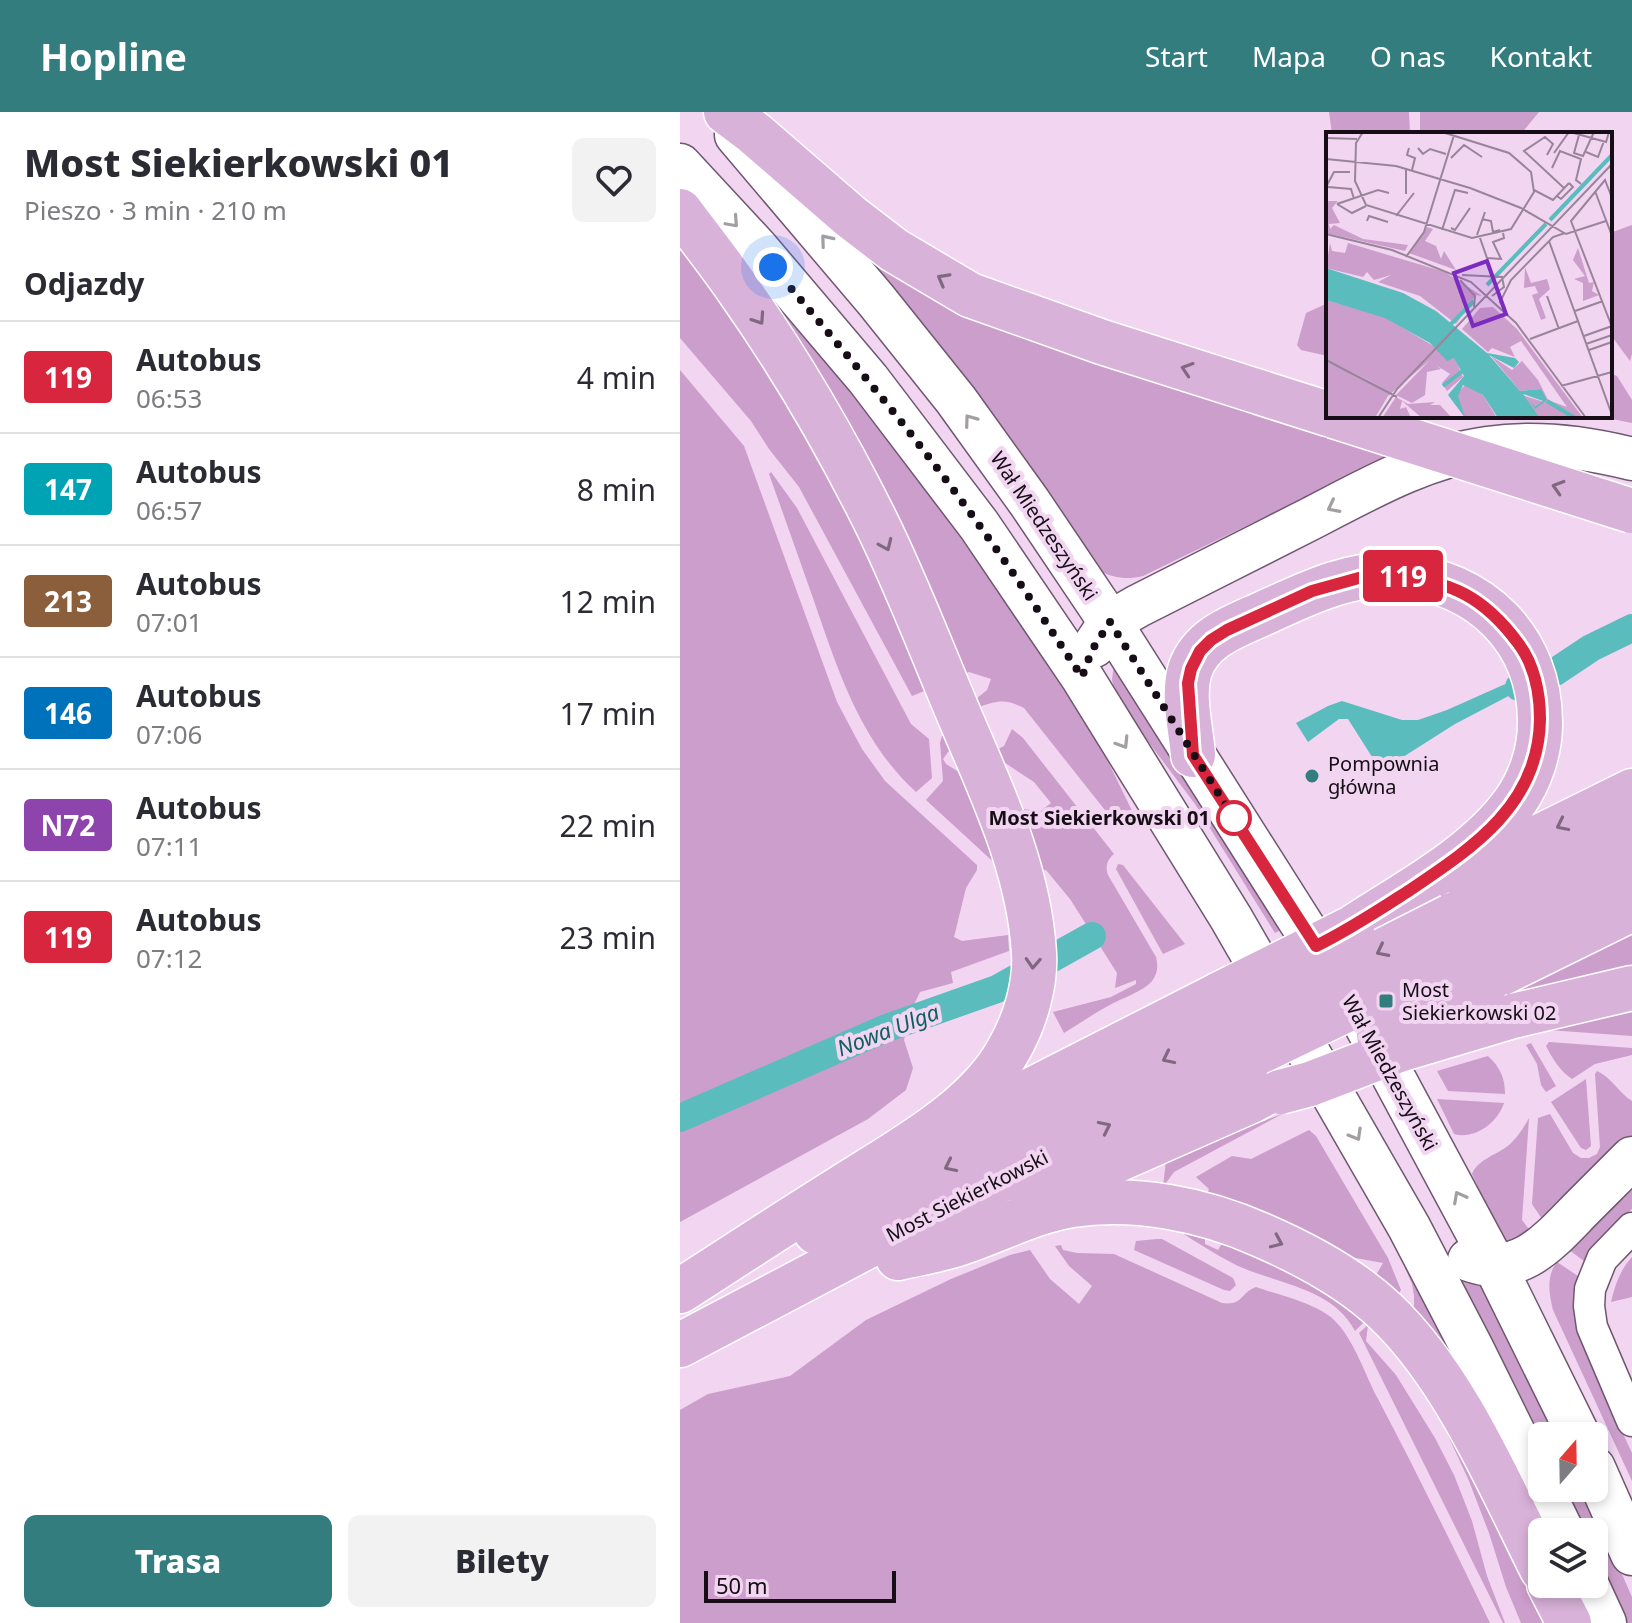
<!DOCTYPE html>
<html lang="pl">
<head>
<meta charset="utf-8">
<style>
  :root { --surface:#fff; --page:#f2f2f3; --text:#2b2b33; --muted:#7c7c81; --line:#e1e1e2; --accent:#347d7f }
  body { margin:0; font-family:"Noto Sans",sans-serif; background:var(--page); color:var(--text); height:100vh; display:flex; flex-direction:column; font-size:30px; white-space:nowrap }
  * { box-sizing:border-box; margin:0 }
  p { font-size:26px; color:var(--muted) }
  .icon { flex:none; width:44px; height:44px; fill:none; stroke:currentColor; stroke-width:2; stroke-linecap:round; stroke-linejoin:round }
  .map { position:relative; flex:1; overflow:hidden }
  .side { display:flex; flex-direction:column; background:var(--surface); width:680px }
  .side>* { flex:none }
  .badge { padding:0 16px; border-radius:6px; font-size:28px; line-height:52px }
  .needle { width:52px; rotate:20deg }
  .controls { position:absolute; left:848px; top:1310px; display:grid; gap:16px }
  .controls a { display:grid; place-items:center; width:80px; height:80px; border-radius:12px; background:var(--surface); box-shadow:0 4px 12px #0003; font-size:40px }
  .scale { position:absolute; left:24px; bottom:20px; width:192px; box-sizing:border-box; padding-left:8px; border:4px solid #160d16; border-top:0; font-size:22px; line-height:28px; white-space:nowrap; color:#160d16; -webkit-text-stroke:6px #f1d5f1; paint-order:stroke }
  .you { position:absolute; width:40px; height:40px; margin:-20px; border:6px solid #fff; border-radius:50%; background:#1a73e8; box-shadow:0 0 0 12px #1a73e833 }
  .map>.badge { position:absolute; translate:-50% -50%; box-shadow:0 0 0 4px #fff }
  h2 { padding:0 24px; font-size:30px; line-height:72px }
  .round { display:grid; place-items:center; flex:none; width:84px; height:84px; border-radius:12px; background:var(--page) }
  .headline { display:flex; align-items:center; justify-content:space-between; height:136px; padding:0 24px }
  h1 { font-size:38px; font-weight:800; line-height:60px }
  .primary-button { display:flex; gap:16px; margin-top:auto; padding:16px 24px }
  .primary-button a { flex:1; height:92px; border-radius:12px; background:var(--accent); color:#fff; font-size:32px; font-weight:800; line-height:92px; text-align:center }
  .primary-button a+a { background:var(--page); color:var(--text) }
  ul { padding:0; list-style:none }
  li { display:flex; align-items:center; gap:24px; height:112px; padding:0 24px; border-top:2px solid var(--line) }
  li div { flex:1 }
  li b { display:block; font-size:30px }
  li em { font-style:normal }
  li .badge { min-width:88px; font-weight:700; text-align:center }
  header { display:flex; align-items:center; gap:48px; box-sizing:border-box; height:112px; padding:0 40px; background:var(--accent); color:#fff }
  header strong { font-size:38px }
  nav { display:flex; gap:44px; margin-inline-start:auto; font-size:28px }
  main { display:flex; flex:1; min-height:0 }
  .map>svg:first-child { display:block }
  .green { fill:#cc9ecb }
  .water { fill:#5bbcbe }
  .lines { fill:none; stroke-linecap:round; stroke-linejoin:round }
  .canal { stroke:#5bbcbe; stroke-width:28 }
  .minor-casing { stroke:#6f576f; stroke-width:33 }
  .secondary-casing { stroke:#6f576f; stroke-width:45 }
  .primary-casing { stroke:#fff; stroke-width:47 }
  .minor { stroke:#fff; stroke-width:30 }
  .secondary { stroke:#fff; stroke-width:42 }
  .primary { stroke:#d9b2d9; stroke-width:44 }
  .primary-bridge-casing { stroke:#fff; stroke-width:47; stroke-linecap:butt }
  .primary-bridge { stroke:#d9b2d9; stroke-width:44 }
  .oneway { stroke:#a29ea2 }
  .oneway2 { stroke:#816881 }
  .line-casing { stroke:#fff; stroke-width:18 }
  .line { stroke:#d7263d; stroke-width:12 }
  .walk { stroke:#160d16; stroke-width:8; stroke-dasharray:0 14.4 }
  .poi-dot { fill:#347d7f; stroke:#f1d5f1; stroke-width:3 }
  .stop-dot { fill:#fff; stroke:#d7263d; stroke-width:4 }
  .labels { text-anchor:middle; stroke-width:8; stroke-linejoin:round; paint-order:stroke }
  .street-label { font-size:20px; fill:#160d16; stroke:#f1d5f1 }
  .poi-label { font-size:20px; fill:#160d16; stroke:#f1d5f1; text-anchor:start }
  .stop-label { font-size:20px; font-weight:bold; fill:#160d16; stroke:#f1d5f1; text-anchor:end }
  .water-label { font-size:22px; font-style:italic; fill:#0c6062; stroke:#f1d5f1 }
  .inset-river { fill:none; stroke:#5bbcbe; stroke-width:4 }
  .inset-road { fill:none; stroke:#998599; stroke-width:2 }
  .view { fill:#7b2cbf; fill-opacity:0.15; stroke:#7b2cbf; stroke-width:4 }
  .inset-edge { fill:none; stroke:#160d16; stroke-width:4 }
</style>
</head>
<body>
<header>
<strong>Hopline</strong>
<nav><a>Start</a><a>Mapa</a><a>O nas</a><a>Kontakt</a></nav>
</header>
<main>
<section class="side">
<div class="headline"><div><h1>Most Siekierkowski 01</h1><p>Pieszo · 3 min · 210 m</p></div><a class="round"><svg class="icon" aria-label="heart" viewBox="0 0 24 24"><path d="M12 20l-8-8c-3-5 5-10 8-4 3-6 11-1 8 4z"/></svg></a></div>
<h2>Odjazdy</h2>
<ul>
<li><span class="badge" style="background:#d7263d;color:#fff">119</span><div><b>Autobus</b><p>06:53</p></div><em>4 min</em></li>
<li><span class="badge" style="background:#00a3b4;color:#fff">147</span><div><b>Autobus</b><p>06:57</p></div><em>8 min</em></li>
<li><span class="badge" style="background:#8b5e3c;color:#fff">213</span><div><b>Autobus</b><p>07:01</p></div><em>12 min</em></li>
<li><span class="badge" style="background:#0072bc;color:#fff">146</span><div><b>Autobus</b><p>07:06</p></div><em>17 min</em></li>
<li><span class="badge" style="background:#8e44ad;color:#fff">N72</span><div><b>Autobus</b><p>07:11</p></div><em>22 min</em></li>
<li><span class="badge" style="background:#d7263d;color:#fff">119</span><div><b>Autobus</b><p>07:12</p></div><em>23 min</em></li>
</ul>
<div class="primary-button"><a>Trasa</a><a>Bilety</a></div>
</section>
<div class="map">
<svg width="952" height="1511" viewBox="0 0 952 1511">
  <rect width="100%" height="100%" fill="#f1d5f1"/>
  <g class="green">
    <path d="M649,0H729L730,22H652Z"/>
    <path d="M740,0H859L841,22H740Z"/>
    <path d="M13,90L108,199L301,445L418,629L456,707L445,716L436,712L344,596C324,586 317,589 296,596L291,591L307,578L311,567L289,560L278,564Z"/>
    <path d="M952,113V242L950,249L930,222V121Z"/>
    <path d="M0,120L111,281L254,575L232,584L119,375L89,337L71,309L0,226Z"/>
    <path d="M170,126L561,290L573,303L708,345L463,464C446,468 435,466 419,459Z"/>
    <path d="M648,191V244L621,238L617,233L626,201Z"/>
    <path d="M0,258L64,334L157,590L182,637L205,669L297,753V758L286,776L274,825L282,829L328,823L329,839L271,860L273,871L240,880L231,899L224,928L233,956L226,978L188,1007L0,1110Z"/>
    <path d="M930,261L937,264L952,288V311L917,304H930Z"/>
    <path d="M91,360L117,396L231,612L249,627L252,666L236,680C180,629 158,558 134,489C119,446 104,404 89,362Z"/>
    <path d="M434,552L601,818L595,821L515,692L437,588L432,568Z"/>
    <path d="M332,617L343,626L434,742C427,748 425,754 428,763L476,845C478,854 478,861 472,869C464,879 440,887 428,894C413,902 399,912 384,921L373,900L431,885L456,872V868L435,876L437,861L390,787L366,758L359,759L341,697L352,698L357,702L371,691L354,670L310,641L324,634Z"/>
    <path d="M271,622L277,635L268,640L263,647L266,652L295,670L320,756L246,688L263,669L260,631L262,624Z"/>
    <path d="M438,752L443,753L505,832L483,842L436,757Z"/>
    <path d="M952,816V858L833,887L826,876Z"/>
    <path d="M952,895V924L854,917Z"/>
    <path d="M869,930L952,936V943L915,952L892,967C880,959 872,946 866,934Z"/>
    <path d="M851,931L876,974L866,980L861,973L857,952L846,933Z"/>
    <path d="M808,944C820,955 825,966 825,982L768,979L757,959Z"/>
    <path d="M917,959C931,965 939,981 952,989V1024L864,1110L852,1092L858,1006L870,1002L893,1041L901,1046H909L917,1042L920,1035L915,962Z"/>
    <path d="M906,967L911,1034L906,1038L901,1036L871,990Z"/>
    <path d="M757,987L824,991C818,1010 795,1028 774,1022Z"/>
    <path d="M647,998L784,1263L731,1199L734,1193V1184L732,1172L717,1137L641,1006L642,1000Z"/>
    <path d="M604,1001L494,1060L483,1075L486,1048Z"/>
    <path d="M849,1006L842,1108L851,1120L825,1135L792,1062C798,1047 817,1043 829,1033C837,1026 844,1015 849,1006Z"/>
    <path d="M629,1018L636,1024L708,1146L721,1178L717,1184L695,1165L703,1151L670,1145L525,1087L529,1077L516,1065L552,1044L571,1047Z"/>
    <path d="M952,1076V1097L922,1125L906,1148L904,1149L889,1138Z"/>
    <path d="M499,1119L525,1123V1132L538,1138L544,1128L582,1141L687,1207L675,1219C653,1176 598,1172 558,1154C538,1144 518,1131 499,1119Z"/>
    <path d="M477,1127H482L553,1166L556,1173L550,1179L544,1178L454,1138L456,1129Z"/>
    <path d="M381,1133L383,1138L397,1141L434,1142L542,1191C563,1194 560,1181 576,1175C598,1183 636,1191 654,1208C674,1227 685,1263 698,1287C737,1361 774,1436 810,1511H0V1298L28,1282L110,1264L186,1208L271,1167L330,1143L350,1138L370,1167L399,1192L412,1174L389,1154L375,1134Z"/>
    <path d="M952,1145V1185L931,1190C935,1173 940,1158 952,1145Z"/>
    <path d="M877,1150L898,1164L931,1296L952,1341V1369L873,1198C869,1181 866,1164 877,1150Z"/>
    <path d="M772,1156L798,1168L881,1324H862V1336Z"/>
    <path d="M688,1213L686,1229L716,1263L755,1326L774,1363L792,1409L807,1464L825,1511H823L679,1221Z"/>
    <path d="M727,1253L756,1293L868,1511H841L826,1475L809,1421L789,1369L766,1319Z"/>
    <path d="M881,1376H904L952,1485V1511H944L914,1446V1420H902Z"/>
  </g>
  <path class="water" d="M838,568L840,578L775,612L701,659L668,607H659L628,630L616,611L648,594L662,589L722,608H738L767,598L823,573Z"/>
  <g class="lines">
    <g class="canal">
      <path d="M839,575L875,560L911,536L952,516"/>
      <path d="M0,1006L204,917L317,877L412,824"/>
    </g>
    <g class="minor-casing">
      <path id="minor" d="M952,1116L922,1147L910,1177L909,1194L912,1215L952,1309"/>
    </g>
    <g class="secondary-casing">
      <g id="secondary">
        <path d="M56,23L196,188L276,288L350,391L430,510L685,912L815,1154L899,1324"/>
        <path d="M0,53L77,136L188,267L299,413L402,565L551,806L729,1115L792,1236L883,1420"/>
        <path d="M414,534L430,510L458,494C516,465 574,435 632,406C688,377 744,345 807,336C855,329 905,335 952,347"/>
        <path d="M789,1148C838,1166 868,1131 899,1099C917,1081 934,1064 952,1046"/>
        <path d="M914,1356L952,1442"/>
        <path d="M907,1472L925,1511"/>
      </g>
    </g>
    <g class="primary-casing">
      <g id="primary">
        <path d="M46,0L74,21L171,105L214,138L290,183L422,230L648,302"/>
        <path d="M0,99C20,126 41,152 60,180C110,251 155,328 194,406C225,468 250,534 277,598C310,676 349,755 354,841C356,873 345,909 329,937C296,999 216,1040 159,1077C106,1110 53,1145 0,1179"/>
        <path d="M513,643C511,617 502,584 510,558C521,525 555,514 584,501C626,482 669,460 717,463C800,468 861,528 860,612C860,639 850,669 834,691C796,744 725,781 672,816"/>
        <path d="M782,763L952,679"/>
        <path d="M771,804L952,715"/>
        <path d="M792,837L952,759"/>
        <path d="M810,867L952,797"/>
        <path d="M833,904L952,876"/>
        <path d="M275,1017L540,882"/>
        <path d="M353,1085L573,988L597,975"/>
        <path d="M136,1120L558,912"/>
        <path d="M218,1146C235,1142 254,1139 271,1134C312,1122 349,1100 392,1093C455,1084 523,1097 581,1123C625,1142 670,1166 705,1199C774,1264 820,1373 862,1457"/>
        <path d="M0,1233L186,1135L577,941"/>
        <path d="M869,1472L889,1511"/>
      </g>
    </g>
    <use href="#minor" class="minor"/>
    <use href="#secondary" class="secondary"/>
    <use href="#primary" class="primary"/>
    <g class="primary-bridge-casing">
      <g id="primary-bridge">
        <path d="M654,304L952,399"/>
        <path d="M540,882L672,816"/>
        <path d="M558,912L771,804"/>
        <path d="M699,923L810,867"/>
        <path d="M577,941L792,837"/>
        <path d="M600,980L630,972L719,938L833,904"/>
      </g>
    </g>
    <use href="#primary-bridge" class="primary-bridge"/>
  </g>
  <defs><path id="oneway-chevron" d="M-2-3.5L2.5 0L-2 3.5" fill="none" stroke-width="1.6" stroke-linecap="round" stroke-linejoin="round" transform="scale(2)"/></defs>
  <g class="oneway">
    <use href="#oneway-chevron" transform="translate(53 110) rotate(48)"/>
    <use href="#oneway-chevron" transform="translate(146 128) rotate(-130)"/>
    <use href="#oneway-chevron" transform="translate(290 308) rotate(-126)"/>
    <use href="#oneway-chevron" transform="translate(653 395) rotate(153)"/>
    <use href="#oneway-chevron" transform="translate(443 631) rotate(58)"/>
    <use href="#oneway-chevron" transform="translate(676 1023) rotate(60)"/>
    <use href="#oneway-chevron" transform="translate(779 1085) rotate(-118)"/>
  </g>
  <g class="oneway2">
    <use href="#oneway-chevron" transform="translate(263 167) rotate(-151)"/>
    <use href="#oneway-chevron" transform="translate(79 207) rotate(56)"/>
    <use href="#oneway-chevron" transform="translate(507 257) rotate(-162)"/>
    <use href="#oneway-chevron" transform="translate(878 375) rotate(-163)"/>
    <use href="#oneway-chevron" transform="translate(206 433) rotate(66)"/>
    <use href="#oneway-chevron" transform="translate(882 713) rotate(154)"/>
    <use href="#oneway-chevron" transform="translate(702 839) rotate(153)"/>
    <use href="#oneway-chevron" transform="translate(353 851) rotate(93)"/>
    <use href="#oneway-chevron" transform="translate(488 946) rotate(154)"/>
    <use href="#oneway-chevron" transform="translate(425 1015) rotate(-26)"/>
    <use href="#oneway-chevron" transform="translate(270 1054) rotate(154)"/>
    <use href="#oneway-chevron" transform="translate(597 1130) rotate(24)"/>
  </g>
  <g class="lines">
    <g class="line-casing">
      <path id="line" d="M715,463C772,470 804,485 838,531C854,552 860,581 860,607C859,692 794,735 730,778C699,798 669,818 636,834L513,643L508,571L511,557L520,539L531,528L547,518L632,479L686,464Z"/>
    </g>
    <use href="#line" class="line"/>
    <path class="walk" d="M93,155C164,239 235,323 299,413C335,462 368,514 402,565L412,538L430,510L554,706"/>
  </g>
  <g class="poi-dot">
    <circle cx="632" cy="664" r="8"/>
    <rect x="698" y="881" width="16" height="16" rx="4"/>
  </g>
  <circle class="stop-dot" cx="554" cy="706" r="16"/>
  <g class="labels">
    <g class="street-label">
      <text transform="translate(364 414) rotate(56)" y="7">Wał Miedzeszyński</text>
      <text transform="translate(710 961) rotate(61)" y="7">Wał Miedzeszyński</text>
      <text transform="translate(287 1084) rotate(-27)" y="7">Most Siekierkowski</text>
    </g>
    <g class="poi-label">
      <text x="648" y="659">Pompownia<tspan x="648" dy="23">główna</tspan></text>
      <text x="722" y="885">Most<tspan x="722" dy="23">Siekierkowski 02</tspan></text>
    </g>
    <g class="stop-label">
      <text x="530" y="713">Most Siekierkowski 01</text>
    </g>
    <g class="water-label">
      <text transform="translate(208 918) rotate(-21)" y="8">Nowa Ulga</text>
    </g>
  </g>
  <g transform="translate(646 20)">
    <rect width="286" height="286" fill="#f1d5f1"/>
    <path d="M0,69H12L6,76L14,91L3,92L4,97L8,93L37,107L82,113L79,119L0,101ZM101,95L107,97L99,109L110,114L115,127L118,119L130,138L83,121ZM4,111L6,119L19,121L22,111L119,140L156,164L150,163L130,192L94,164L52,150L65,143L48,148L41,140L37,145L0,136ZM252,116L263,151L268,150L266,159L273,163L257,169V151L248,147L259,144L247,128ZM199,135L205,151L221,147L224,157L213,167L220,186L215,188L206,163L212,161L209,154L198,156ZM0,168L59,185L114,218L120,227L129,226L137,245L121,259L116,251L124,242L110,233L115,237L101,240L99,263L86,271L70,263L104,228L62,264L49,286H0V229L59,256L0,228ZM167,175L191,197L257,286H213L196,263L218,270L215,257L194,259L165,224L186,238L196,229L212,248L222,268L241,275L195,209L184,215L189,225L166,216L162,220L136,197L154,176ZM139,253L157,263L171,286H139L125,267ZM70,265L82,272L109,270L104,273H114L125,285L96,286L76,269L74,277L80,275L85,286H56Z" fill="#cc9ecb"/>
    <path d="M0,136L77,161L110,179L161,221L189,226L193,230L188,236L163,223L194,259L215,257L221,268L209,277L204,269L209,275L217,269L197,262L213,285L172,286L157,263L137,253L132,264L139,285L122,263L138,244L128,226L121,229L104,211L59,186L0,168Z" fill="#5bbcbe"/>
    <path class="inset-river" d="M224,88L286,23M161,153L220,92M123,194L148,169M117,254L138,238M221,269L249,286"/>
    <path class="inset-road" d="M37,0L30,11L29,49L40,73L146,106L185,97L208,60L205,40L183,21L116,0M244,0L280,10L283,0M253,3L248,21L257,24L268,0M0,6L31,7M83,16L81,23L89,26L86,38M92,16L97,22L104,17L120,22M260,20L272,25L278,9M228,21L243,0M221,23L227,12L219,5L198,19L238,56M125,26L138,13L156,25M0,27L70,34L144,56L195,76L240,102L280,89M226,36L234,19L255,27L250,48L255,52M0,55L8,40H24M2,55L25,57L28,67M208,58L227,68L243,51M269,59L286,104M80,62V36M231,64L235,67L247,55L243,51M286,66L279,48L245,89L286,195M11,72L52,58L63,61M11,72L26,81L40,74M70,84L88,61M156,87L165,89L167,100L174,98M41,89L43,84L62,90M125,96L129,98L144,76M116,98L129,58L142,61M0,102L66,118L145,150L190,191L260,286M151,103L159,80M154,106L161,126L175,127L167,110L178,106L177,101M223,109L286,283M80,125L98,100L128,3M136,143L176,145L178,155L166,164M134,148L149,164L148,175M221,164L233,197M179,176L174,170L185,148L227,105L239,101M249,179L277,169M258,204L286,194M204,207L252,189M260,212L286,203M263,218L286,210M0,228L71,265M235,254L286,240M52,286L71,257L286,32"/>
    <path class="view" d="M161,129L180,182L147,194L128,141Z"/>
    <rect width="286" height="286" class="inset-edge"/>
  </g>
</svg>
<div class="controls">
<a><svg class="needle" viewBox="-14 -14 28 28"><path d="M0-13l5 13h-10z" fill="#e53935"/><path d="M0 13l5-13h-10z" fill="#7c7c81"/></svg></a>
<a><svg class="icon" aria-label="layers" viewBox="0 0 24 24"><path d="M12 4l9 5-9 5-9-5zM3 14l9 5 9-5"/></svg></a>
</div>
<div class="scale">50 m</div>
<div class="you" style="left:93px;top:155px"></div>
<b class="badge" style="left:723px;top:464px;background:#d7263d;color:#fff">119</b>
</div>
</main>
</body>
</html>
